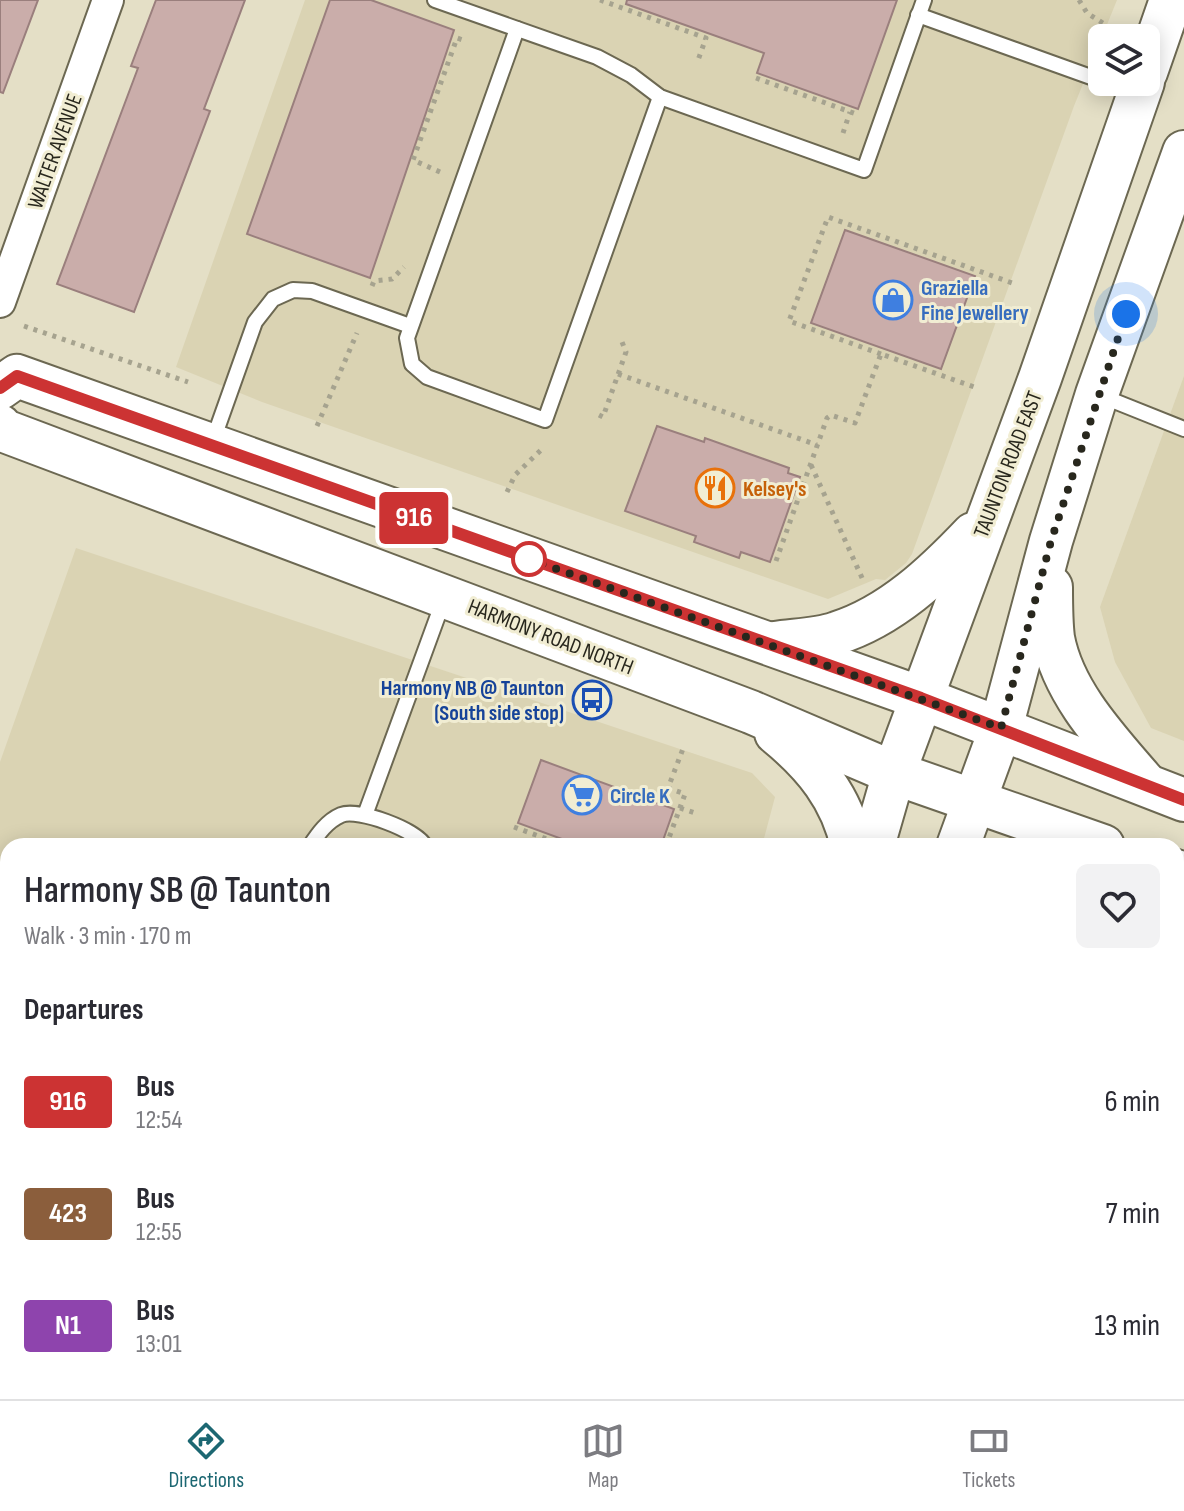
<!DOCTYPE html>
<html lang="en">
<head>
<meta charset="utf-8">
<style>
  :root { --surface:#fff; --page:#f2f2f3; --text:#2b2b33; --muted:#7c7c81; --line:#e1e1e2; --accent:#1c6772 }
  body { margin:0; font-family:"Sofia Sans Condensed",sans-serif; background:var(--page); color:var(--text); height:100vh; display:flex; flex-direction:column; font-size:30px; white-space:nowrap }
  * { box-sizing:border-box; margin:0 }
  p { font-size:26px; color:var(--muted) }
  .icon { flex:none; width:44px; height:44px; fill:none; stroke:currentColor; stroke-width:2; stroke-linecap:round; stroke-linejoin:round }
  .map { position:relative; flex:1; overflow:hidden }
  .details { position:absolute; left:0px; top:838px; width:1184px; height:562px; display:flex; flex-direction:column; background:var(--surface); border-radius:24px 24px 0 0; box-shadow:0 4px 20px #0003 }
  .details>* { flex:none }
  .badge { padding:0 16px; border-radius:6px; font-size:28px; line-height:52px }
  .fabs { position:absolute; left:1088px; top:24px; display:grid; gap:16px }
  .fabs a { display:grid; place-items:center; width:72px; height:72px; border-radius:12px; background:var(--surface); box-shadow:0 4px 20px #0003; font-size:40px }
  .you { position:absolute; width:40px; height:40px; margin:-20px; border:6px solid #fff; border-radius:50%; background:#1a73e8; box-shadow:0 0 0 12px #1a73e833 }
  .map>.badge { position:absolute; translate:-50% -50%; box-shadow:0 0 0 4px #fff }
  h2 { padding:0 24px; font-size:30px; line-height:72px }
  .round { display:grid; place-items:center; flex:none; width:84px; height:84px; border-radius:12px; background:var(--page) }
  .head { display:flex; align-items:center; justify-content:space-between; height:136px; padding:0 24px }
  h1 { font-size:38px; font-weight:600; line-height:60px }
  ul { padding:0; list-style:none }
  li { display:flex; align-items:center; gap:24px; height:112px; padding:0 24px }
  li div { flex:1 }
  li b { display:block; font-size:30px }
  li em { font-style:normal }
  li .badge { min-width:88px; font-weight:700; text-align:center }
  .menu { display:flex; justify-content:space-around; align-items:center; height:112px; border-top:2px solid var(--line); background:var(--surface); font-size:22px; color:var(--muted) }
  .menu a { display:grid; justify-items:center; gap:4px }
  .menu .selected { color:var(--accent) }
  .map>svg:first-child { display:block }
  .built { fill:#dad3b3 }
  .building { fill:#caadaa; stroke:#9a7f7d; stroke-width:2 }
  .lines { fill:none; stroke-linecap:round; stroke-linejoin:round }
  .lane-casing { stroke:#6c6852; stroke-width:18 }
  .street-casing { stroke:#6c6852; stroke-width:34 }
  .secondary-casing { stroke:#6c6852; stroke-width:46 }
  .path { stroke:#a6a38f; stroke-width:5; stroke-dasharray:4 6; stroke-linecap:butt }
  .lane { stroke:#fff; stroke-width:14 }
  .street { stroke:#fff; stroke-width:30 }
  .secondary { stroke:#fff; stroke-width:42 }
  .line-casing { stroke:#fff; stroke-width:18 }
  .line { stroke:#c33; stroke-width:12 }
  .walk { stroke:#28271d; stroke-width:8; stroke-dasharray:0 14.4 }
  .stop-dot { fill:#fff; stroke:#c33; stroke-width:4 }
  .labels { text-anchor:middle; stroke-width:6; stroke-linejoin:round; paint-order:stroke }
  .street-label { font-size:22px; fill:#28271d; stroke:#f1edd3 }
  .shop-label { font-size:22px; font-weight:bold; fill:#366cbe; stroke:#f1edd3; text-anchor:start }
  .food-label { font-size:22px; font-weight:bold; fill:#c56008; stroke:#f1edd3; text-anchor:start }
  .transit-label { font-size:22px; font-weight:bold; fill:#164399; stroke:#f1edd3; text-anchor:end }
</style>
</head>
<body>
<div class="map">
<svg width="1184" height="1399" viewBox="0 0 1184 1399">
  <rect width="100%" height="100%" fill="#e4dfc6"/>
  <g class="built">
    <path d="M305,0H1117L1074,106L912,554L906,563L885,580L876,579L828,599L262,402L176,367Z"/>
    <path d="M1184,376V741L1151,728L1115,662L1100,607Z"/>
    <path d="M76,548L752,773L775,797L762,846H8V1392H603L601,1399H0V762Z"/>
    <path d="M1176,950L1184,952V1399H832L834,1392H1176Z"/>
  </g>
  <g class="building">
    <path d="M0,0H38L3,93L0,92Z"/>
    <path d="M156,0H245L204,109L210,111L134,312L57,284L138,68L131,66Z"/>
    <path d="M330,0H371L454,30L370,278L247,234Z"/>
    <path d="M627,0H897L858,109L757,73L764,53L626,4Z"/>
    <path d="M845,230L975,276L941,369L811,323Z"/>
    <path d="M657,426L704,442L705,438L789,468L788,473L800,477L770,562L741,552L739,558L694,542L696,536L625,511Z"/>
    <path d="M541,760L674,809L661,846H581L518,823Z"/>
  </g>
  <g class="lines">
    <g class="lane-casing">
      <g id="lane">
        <path d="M435,0L597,57L631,75L660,97L864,170L924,0"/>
        <path d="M918,15L1102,81"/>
        <path d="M517,29L407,338L412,364L427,377L545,420L660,97"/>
        <path d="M1099,395L1184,429"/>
        <path d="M212,443L255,322L273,299L293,290L312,291L410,326"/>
        <path d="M365,815L444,599"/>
        <path d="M310,846C318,834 327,821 341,815C358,808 417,830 425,846"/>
        <path d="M1103,1392L1123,1399"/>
        <path d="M119,1399L122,1392"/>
        <path d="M885,1399L887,1392"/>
      </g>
    </g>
    <g class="street-casing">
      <path id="street" d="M0,302L108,0"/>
    </g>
    <g class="secondary-casing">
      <g id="secondary">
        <path d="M1146,72L1171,0"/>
        <path d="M0,388L17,376L921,698L1184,800"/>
        <path d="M0,426L2,430L751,712L894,773L1103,846"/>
        <path d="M1051,587C1051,604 1051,622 1053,638C1063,693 1108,740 1143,781"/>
        <path d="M775,643C794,640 818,640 837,633C891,616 935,574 973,534"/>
        <path d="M776,733C814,764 842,798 852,846"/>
        <path d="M873,846L894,773L1040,378L1143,82"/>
        <path d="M958,846L1001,728L1051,541L1097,394L1184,152"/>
        <path d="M1176,871L1184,874"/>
        <path d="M682,1399L684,1392"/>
        <path d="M760,1399L762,1392"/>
      </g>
    </g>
    <g class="path">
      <path d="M600,0L706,38L697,63"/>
      <path d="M1079,0L1087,13L1109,27"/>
      <path d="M756,78L859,115"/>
      <path d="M843,133L850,112"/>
      <path d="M440,172L413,160L457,38L463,40"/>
      <path d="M372,286L374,281L392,279L404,267"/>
      <path d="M24,326L188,382"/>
      <path d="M881,354L789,321L828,217L1015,284"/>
      <path d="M618,374L817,445"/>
      <path d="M599,415L603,417L626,352L622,342"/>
      <path d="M317,426L357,333"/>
      <path d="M811,465L863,580"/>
      <path d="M507,492L515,475L542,449"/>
      <path d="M776,561L827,418L831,415L855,423L881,354L977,388"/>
      <path d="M680,808L695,813"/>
      <path d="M514,827L566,846"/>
      <path d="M666,846L685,794L668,788L684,746"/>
      <path d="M1176,1071L1184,1067"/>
      <path d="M1176,1266L1184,1280"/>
    </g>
    <use href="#lane" class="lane"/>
    <use href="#street" class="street"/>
    <use href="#secondary" class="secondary"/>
  </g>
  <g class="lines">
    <g class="line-casing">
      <path id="line" d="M0,388L17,376L921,698L1184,800"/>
    </g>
    <use href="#line" class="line"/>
    <path class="walk" d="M529,559L1001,728L1051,541L1126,314"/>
  </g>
  <defs>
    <g id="shop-ring" transform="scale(2)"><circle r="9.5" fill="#f1edd3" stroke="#3f7fe0" stroke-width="1.5"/><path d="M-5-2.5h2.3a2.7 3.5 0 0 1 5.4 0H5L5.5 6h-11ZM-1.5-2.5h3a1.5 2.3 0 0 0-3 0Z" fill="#3f7fe0"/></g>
    <g id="restaurant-ring" transform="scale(2)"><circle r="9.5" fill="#f1edd3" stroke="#e8710a" stroke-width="1.5"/><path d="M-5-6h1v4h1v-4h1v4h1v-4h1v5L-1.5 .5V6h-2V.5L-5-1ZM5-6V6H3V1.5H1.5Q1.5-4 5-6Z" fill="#e8710a"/></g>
    <g id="bus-ring" transform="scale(2)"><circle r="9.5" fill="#f1edd3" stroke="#1a4fb4" stroke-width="1.5"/><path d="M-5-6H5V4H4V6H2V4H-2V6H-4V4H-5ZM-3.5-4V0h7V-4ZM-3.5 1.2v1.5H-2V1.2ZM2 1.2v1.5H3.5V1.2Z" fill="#1a4fb4"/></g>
    <g id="supermarket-ring" transform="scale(2)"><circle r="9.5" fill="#f1edd3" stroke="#3f7fe0" stroke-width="1.5"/><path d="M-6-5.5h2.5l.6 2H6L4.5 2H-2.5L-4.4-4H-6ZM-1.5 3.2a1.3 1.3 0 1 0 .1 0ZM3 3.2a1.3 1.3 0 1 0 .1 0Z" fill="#3f7fe0"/></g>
  </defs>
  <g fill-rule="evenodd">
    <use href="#shop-ring" x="893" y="300"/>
    <use href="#restaurant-ring" x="715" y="488"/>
    <use href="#bus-ring" x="592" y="700"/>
    <use href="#supermarket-ring" x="582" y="795"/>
  </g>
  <circle class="stop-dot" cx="529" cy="559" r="16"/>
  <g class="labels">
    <g class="street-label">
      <text transform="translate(54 151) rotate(-70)" y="8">WALTER AVENUE</text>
      <text transform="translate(1007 464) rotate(-69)" y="8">TAUNTON ROAD EAST</text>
      <text transform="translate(551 636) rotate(21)" y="8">HARMONY ROAD NORTH</text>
    </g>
    <g class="shop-label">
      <text x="921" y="295">Graziella<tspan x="921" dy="25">Fine Jewellery</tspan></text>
      <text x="610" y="803">Circle K</text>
    </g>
    <g class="food-label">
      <text x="743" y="496">Kelsey's</text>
    </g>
    <g class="transit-label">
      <text x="564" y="695">Harmony NB @ Taunton<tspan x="564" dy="25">(South side stop)</tspan></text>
    </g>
  </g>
</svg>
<div class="fabs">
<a><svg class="icon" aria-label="layers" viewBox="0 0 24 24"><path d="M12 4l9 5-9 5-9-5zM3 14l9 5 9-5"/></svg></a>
</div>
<div class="you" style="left:1126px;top:314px"></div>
<b class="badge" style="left:414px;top:518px;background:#c33;color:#fff">916</b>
<section class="details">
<div class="head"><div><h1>Harmony SB @ Taunton</h1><p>Walk · 3 min · 170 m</p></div><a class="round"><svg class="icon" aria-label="heart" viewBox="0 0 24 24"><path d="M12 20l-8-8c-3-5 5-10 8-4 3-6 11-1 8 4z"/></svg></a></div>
<h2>Departures</h2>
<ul>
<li><span class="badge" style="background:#c33;color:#fff">916</span><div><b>Bus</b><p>12:54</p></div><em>6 min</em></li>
<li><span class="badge" style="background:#8b5e3c;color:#fff">423</span><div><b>Bus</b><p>12:55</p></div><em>7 min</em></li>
<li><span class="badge" style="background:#8e44ad;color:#fff">N1</span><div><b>Bus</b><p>13:01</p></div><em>13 min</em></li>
</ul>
</section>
</div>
<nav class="menu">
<a class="selected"><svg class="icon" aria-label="directions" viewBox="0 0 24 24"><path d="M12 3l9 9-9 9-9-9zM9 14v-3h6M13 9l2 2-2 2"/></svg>Directions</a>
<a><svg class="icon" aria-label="map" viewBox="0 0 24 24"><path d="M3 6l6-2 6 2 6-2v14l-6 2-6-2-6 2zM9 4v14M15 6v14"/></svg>Map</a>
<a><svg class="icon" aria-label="tickets" viewBox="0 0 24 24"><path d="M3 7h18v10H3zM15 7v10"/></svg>Tickets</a>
</nav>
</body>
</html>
